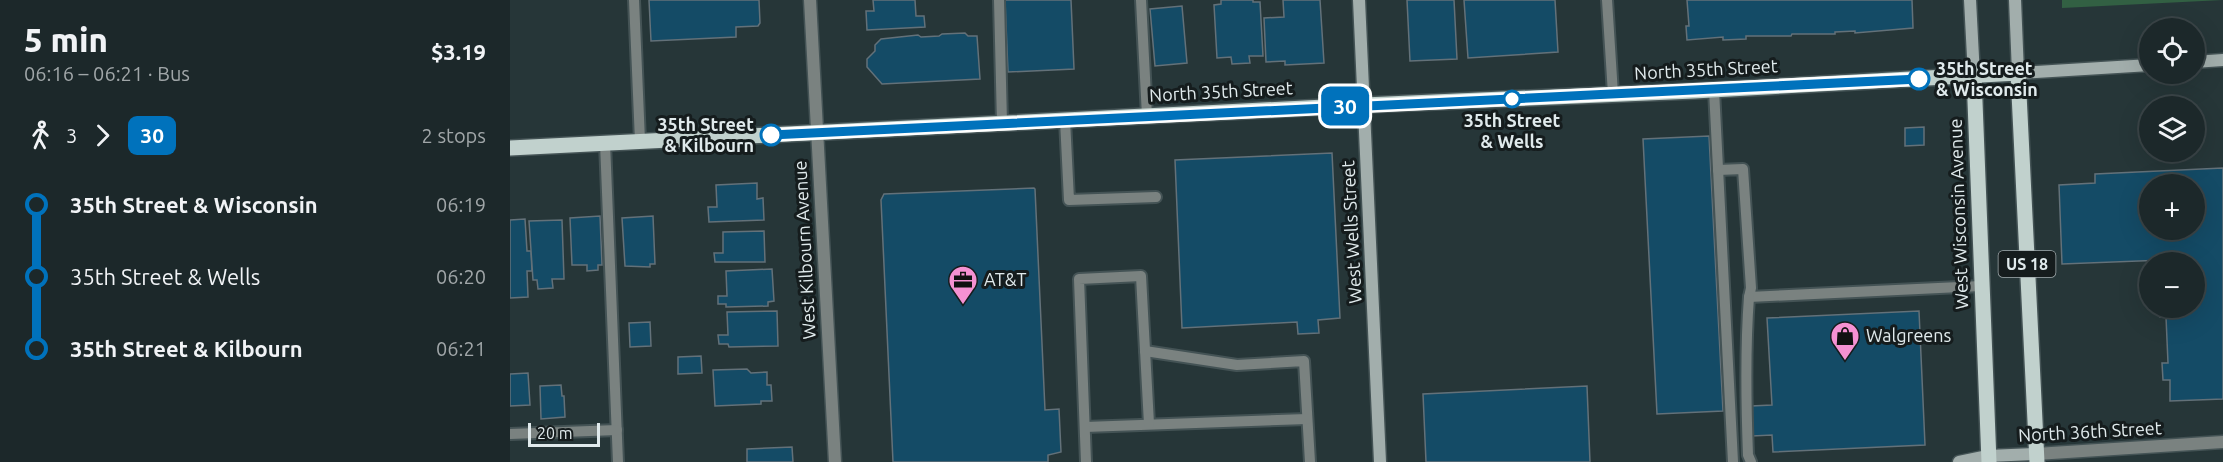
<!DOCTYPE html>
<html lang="en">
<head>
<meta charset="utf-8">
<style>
  :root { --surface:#1c282a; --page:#253032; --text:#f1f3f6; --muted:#a0a6a8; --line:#3a4447 }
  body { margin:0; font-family:Ubuntu,sans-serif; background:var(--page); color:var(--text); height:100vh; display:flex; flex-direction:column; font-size:22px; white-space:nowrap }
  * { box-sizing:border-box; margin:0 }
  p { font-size:20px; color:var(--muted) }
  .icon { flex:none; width:33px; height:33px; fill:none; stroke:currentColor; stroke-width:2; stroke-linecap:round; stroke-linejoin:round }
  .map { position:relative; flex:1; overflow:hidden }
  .sheet { display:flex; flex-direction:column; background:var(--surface); width:510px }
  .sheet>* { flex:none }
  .badge { padding:0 12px; border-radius:9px; font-size:21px; line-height:39px }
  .tools { position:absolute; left:1629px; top:18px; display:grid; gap:12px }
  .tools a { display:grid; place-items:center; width:66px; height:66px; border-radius:50%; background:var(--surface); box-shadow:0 6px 24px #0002,0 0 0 2px var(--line); font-size:30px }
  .scale { position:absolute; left:18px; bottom:15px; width:72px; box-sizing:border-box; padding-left:6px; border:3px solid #e0eaec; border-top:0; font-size:16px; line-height:21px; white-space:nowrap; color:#e0eaec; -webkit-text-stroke:4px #151c1d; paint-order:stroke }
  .map>.badge { position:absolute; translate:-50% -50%; box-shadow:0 0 0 3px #fff }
  .legs { display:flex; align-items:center; gap:9px; height:66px; padding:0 24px; font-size:20px }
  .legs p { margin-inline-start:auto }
  .summary { display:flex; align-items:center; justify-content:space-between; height:102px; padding:0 24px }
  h1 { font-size:33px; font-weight:800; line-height:45px }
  ul { padding:0 24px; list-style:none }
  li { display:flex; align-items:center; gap:21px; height:72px; font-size:22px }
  li i { display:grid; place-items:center; width:9px; height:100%; margin:0 8px; background:currentColor }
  li i::after { content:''; width:15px; height:15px; margin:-8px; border:4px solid; border-radius:50%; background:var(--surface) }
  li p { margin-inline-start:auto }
  li:first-child i { background:linear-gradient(#0000 50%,currentColor 0) }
  li:last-child i { background:linear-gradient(currentColor 50%,#0000 0) }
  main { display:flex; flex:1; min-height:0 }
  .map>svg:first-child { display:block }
  .green { fill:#326043 }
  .building { fill:#144b66; stroke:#637179; stroke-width:1.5; fill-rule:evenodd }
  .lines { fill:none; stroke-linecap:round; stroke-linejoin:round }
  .lane-casing { stroke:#445355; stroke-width:14 }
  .street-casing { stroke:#445355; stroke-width:15 }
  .secondary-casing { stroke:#445355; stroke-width:15 }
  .primary-casing { stroke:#445355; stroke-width:18 }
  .lane { stroke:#7a8280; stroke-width:10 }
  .street { stroke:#7a8280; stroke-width:12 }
  .secondary { stroke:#a2aeac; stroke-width:12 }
  .primary { stroke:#c1d1cd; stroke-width:15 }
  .line-1-casing { stroke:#fff; stroke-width:14 }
  .line-1 { stroke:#0072bc; stroke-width:9 }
  .stop-1-dot { fill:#fff; stroke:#0072bc; stroke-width:3 }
  .labels { text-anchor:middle; stroke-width:6; stroke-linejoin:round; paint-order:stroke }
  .shield { fill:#151c1d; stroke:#a3acae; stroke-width:1.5 }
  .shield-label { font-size:16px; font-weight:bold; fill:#e0eaec }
  .stop-label { font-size:18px; font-weight:bold; fill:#e0eaec; stroke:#151c1d; text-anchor:start }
  .street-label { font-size:18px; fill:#e0eaec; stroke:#151c1d }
  .poi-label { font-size:18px; fill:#e0eaec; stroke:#151c1d; text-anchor:start }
</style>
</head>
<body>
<main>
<section class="sheet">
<div class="summary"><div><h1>5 min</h1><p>06:16 – 06:21 · Bus</p></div><b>$3.19</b></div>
<div class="legs"><svg class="icon" aria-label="walk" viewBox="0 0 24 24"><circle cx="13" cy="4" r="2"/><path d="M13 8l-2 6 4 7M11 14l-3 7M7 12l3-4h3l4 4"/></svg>3<svg class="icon" aria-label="forward" viewBox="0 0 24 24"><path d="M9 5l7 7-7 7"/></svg><b class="badge" style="background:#0072bc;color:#fff">30</b><p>2 stops</p></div>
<ul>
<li><i style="color:#0072bc"></i><b>35th Street &amp; Wisconsin</b><p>06:19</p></li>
<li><i style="color:#0072bc"></i><span>35th Street &amp; Wells</span><p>06:20</p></li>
<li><i style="color:#0072bc"></i><b>35th Street &amp; Kilbourn</b><p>06:21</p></li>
</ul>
</section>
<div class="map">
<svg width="1713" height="462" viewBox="0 0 1713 462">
  <rect width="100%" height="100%" fill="#263638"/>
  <path class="green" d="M1552,0H1713L1552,8Z"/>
  <g class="building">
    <path d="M139,0H249L250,23L248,26L226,27V37L141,41Z"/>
    <path d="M363,0H405L406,16H414L415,27L357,30L356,11H364Z"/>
    <path d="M495,0H561L564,69L498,72Z"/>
    <path d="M711,0H743V2H750L753,56H739L740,63L722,64L721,57L707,58L704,5L711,4Z"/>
    <path d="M773,0H810L814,63L775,65V61L756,62L754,18L774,17Z"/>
    <path d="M897,0H944L947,59L900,61Z"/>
    <path d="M954,0H1045L1048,52L958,58Z"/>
    <path d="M1177,0H1402L1403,28L1345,33V31L1325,32V34H1282L1281,36H1236V39L1213,40V37L1177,40L1176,26H1179Z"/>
    <path d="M672,6L677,63L645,66L640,9Z"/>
    <path d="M455,33L458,36H467L470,79L372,84L357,67V59L365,51V45L371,39L408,35L411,37L429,36L432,34Z"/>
    <path d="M1414,127V145L1395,146V128Z"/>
    <path d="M1199,136L1213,411L1147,414L1133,139Z"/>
    <path d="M822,153L830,318L808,320L809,333L788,334L787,322L672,328L665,160Z"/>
    <path d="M1713,168V399L1660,401V380H1653L1652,363H1658L1656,317H1650L1649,308H1684V262H1654V260L1552,264L1549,185L1585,183V174ZM1640,184H1684V230H1640Z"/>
    <path d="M247,183V199L253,198L254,220L199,222L198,207H207L206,185Z"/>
    <path d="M524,188L525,189L535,410L549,409L551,452L538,455V462H383L371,200L374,194Z"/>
    <path d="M90,216L92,265H88V270L77,271V265H62L60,218Z"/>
    <path d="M143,216L145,264H140V267L115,266L112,218Z"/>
    <path d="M15,219L17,251H21L22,271H17L18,297L0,298V220Z"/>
    <path d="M52,220L54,279H42L43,288L28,289L27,280H23L19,221Z"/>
    <path d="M254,231L255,262H205L204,253H213V232Z"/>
    <path d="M262,269L264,301L258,302V306L216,307V304H208V296H217L216,271Z"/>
    <path d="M267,311L268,346L219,347L218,344H209L208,335H218L217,312Z"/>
    <path d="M1409,311L1415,445L1263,452L1262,435L1242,436L1241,406L1262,405L1257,318Z"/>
    <path d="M140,322L141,346L120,347L119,323Z"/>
    <path d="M191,356L192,373L168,374V357Z"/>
    <path d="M237,369L241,373L257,372V385H261L262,401H251V404L205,406L203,370Z"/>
    <path d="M18,373L20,405L0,406V374Z"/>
    <path d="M51,385L52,396H54L55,417L31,419L30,386Z"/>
    <path d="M1077,386L1080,462H916L913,394Z"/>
    <path d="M282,447L283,462H237V449Z"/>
  </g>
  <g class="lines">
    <g class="lane-casing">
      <g id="lane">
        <path d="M124,0L130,141"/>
        <path d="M489,0L492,123"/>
        <path d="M631,0L637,116"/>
        <path d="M1097,0L1103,94"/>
        <path d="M1204,90L1223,462"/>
        <path d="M555,120L559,200L646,197"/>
        <path d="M95,143L108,462"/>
        <path d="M1208,170L1233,169L1241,288L1239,297L1471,286"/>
        <path d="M1239,297C1235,349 1236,402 1238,455L1241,462"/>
        <path d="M635,351L727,365L794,361L800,462"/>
        <path d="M575,427L797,419"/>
        <path d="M0,434L107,430"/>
        <path d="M576,462L569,279L631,276L639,424"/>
      </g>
    </g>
    <g class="street-casing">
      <g id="street">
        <path d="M300,0L325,462"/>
        <path d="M1526,454L1713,442"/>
      </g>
    </g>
    <g class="secondary-casing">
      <g id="secondary">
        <path d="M849,0L870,462"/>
        <path d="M1460,0L1464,76"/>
        <path d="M1505,0L1508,73L1640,65"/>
        <path d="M1684,62L1713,60"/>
        <path d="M1449,462L1478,456L1526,454"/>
      </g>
    </g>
    <g class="primary-casing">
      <g id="primary">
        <path d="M1464,76L1479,462"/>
        <path d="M0,148L854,105L1184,91L1508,73L1527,462"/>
      </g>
    </g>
    <use href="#lane" class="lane"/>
    <use href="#street" class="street"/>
    <use href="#secondary" class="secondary"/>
    <use href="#primary" class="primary"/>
  </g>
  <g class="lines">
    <g class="line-1-casing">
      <path id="line-1" d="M261,135L1409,79"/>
    </g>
    <use href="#line-1" class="line-1"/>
  </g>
  <defs>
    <g id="office-pin" transform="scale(1.5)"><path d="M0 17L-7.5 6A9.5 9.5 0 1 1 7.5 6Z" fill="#f591d2" stroke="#151c1d"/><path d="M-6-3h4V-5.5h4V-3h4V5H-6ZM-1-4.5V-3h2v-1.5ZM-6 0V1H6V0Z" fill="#111"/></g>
    <g id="shop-pin" transform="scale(1.5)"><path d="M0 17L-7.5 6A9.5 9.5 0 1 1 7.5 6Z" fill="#f591d2" stroke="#151c1d"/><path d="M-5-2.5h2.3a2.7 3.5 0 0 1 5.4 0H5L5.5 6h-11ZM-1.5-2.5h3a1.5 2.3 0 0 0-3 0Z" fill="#111"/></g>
  </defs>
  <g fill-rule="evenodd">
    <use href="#office-pin" x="453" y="280"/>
    <use href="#shop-pin" x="1335" y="336"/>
  </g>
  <g class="stop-1-dot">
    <circle cx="1409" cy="79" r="10"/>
    <circle cx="1002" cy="99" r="8"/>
    <circle cx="261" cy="135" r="10"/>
  </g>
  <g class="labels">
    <rect class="shield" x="1488.5" y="251" width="57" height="26" rx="4.5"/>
    <g class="shield-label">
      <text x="1517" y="270">US 18</text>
    </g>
    <g class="stop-label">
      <text x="1426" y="75">35th Street<tspan x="1426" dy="21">&amp; Wisconsin</tspan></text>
      <text x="1002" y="127" text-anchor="middle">35th Street<tspan x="1002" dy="21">&amp; Wells</tspan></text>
      <text x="244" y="131" text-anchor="end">35th Street<tspan x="244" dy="21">&amp; Kilbourn</tspan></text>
    </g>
    <g class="street-label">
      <text transform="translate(1196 70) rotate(-3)" y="6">North 35th Street</text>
      <text transform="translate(711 92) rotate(-3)" y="6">North 35th Street</text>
      <text transform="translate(1449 214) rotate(-92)" y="6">West Wisconsin Avenue</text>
      <text transform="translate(842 232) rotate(-93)" y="6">West Wells Street</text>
      <text transform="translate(295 250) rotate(-93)" y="6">West Kilbourn Avenue</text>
      <text transform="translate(1580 432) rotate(-3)" y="6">North 36th Street</text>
    </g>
    <g class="poi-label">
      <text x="474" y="286">AT&amp;T</text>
      <text x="1356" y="342">Walgreens</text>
    </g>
  </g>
</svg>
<div class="tools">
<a><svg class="icon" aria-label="locate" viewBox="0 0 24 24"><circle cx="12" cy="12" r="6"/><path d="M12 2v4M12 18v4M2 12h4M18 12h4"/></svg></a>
<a><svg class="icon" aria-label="layers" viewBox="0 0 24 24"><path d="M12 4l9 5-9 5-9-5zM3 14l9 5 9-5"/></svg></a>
<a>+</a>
<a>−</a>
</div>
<div class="scale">20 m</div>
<b class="badge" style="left:835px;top:106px;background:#0072bc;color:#fff">30</b>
</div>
</main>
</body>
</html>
